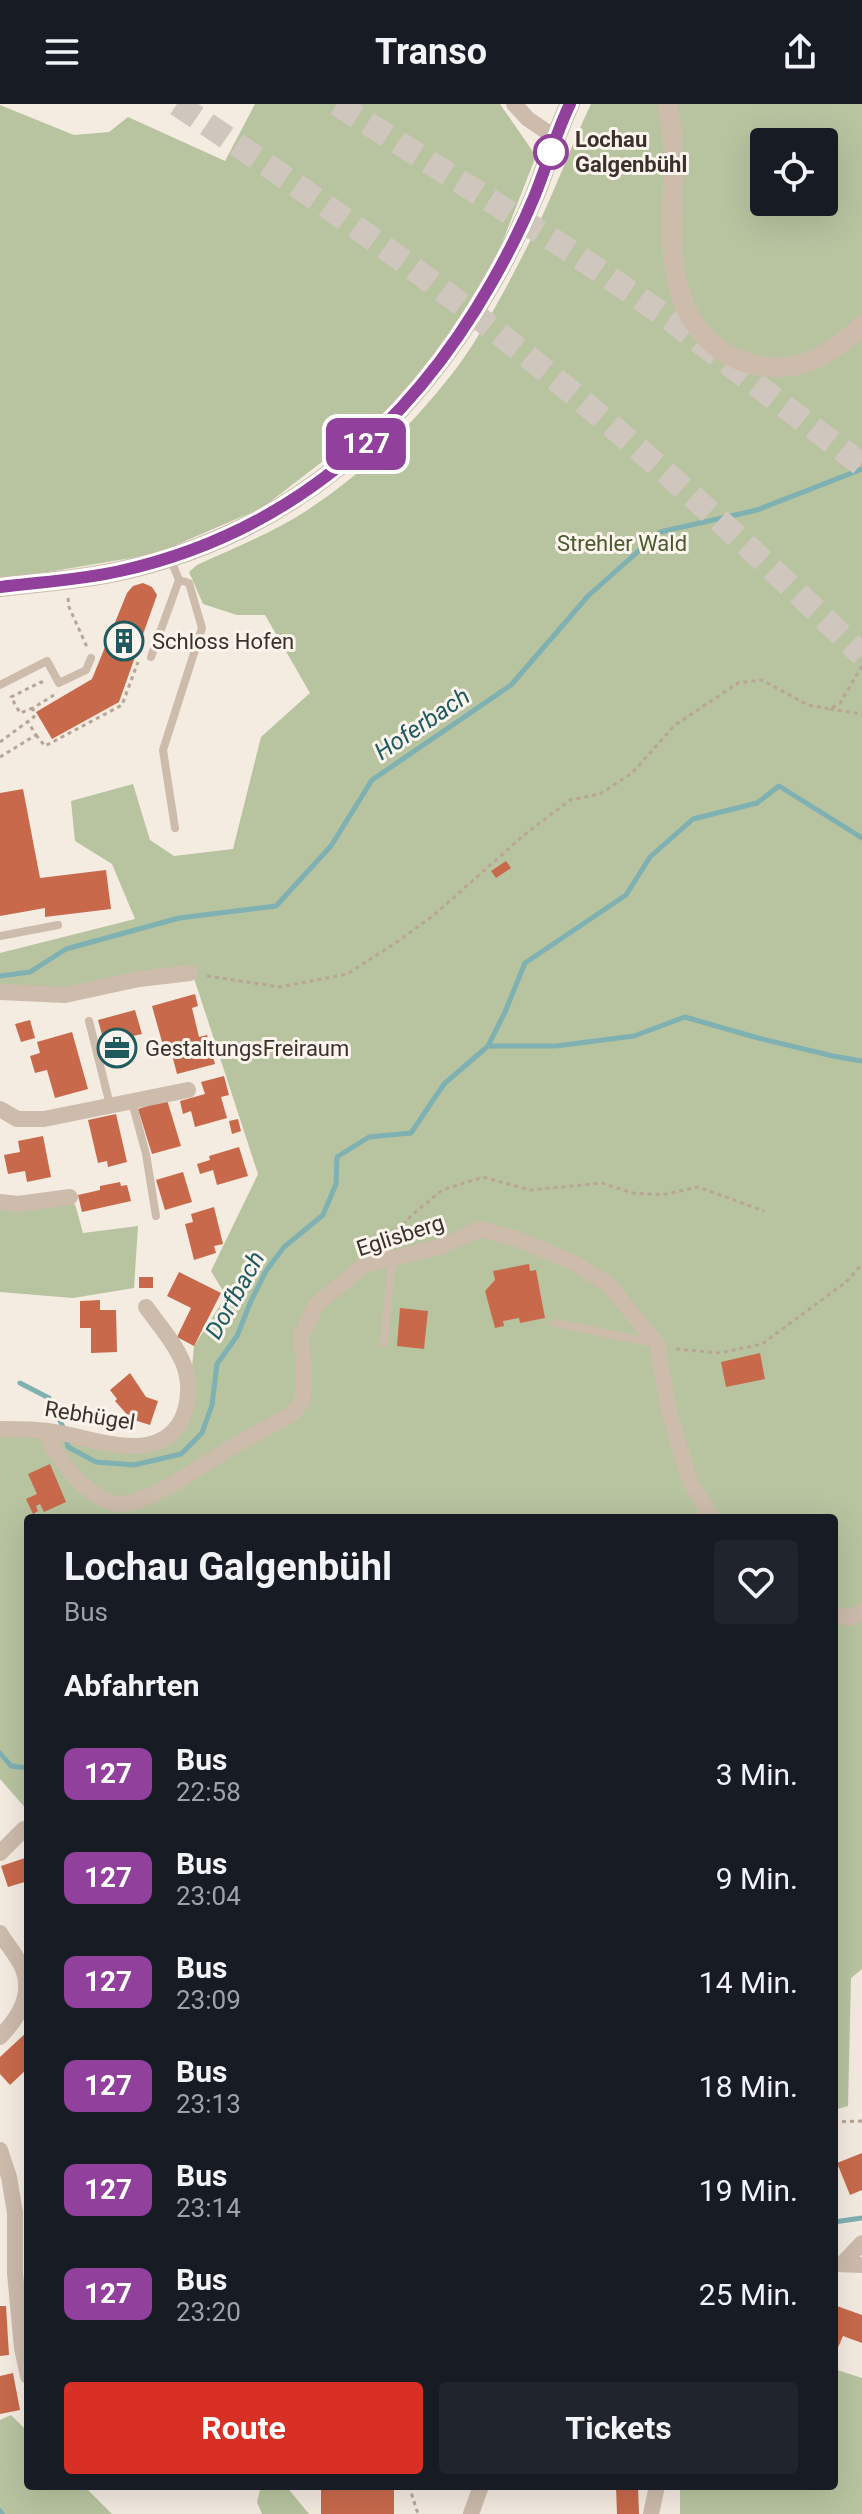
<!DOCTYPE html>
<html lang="de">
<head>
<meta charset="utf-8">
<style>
  :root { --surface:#171b24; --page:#20242c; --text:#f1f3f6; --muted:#9ea1a6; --accent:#d93025 }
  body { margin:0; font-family:Roboto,sans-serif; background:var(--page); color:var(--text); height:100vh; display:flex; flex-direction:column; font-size:30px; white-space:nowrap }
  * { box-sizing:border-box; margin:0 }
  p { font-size:26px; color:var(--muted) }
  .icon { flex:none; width:44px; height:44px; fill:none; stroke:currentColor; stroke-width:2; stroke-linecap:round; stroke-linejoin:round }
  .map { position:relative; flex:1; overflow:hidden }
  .panel { position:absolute; left:24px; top:1410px; width:814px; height:976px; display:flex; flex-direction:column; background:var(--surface); border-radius:8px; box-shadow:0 8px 32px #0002 }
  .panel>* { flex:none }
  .badge { padding:0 16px; border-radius:12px; font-size:28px; line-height:52px }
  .tools { position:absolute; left:750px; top:24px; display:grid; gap:16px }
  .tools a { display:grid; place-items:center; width:88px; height:88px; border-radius:8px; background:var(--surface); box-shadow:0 8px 32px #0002; font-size:40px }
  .map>.badge { position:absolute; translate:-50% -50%; box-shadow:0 0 0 4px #fff }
  h2 { padding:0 40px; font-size:30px; line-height:72px }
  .round { display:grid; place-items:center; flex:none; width:84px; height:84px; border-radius:8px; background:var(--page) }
  .overview { display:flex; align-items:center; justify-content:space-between; height:136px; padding:0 40px }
  h1 { font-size:38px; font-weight:700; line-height:60px }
  .action { display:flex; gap:16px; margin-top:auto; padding:16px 40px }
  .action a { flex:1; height:92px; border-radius:8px; background:var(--accent); color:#fff; font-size:32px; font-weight:700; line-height:92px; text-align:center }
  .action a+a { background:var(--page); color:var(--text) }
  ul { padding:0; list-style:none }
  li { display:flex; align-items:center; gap:24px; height:104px; padding:0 40px }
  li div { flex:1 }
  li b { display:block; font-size:30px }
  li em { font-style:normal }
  li .badge { min-width:88px; font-weight:700; text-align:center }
  header { display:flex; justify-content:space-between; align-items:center; height:104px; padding:0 40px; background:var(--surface); font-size:36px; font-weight:700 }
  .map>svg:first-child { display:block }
  .green { fill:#b8c4a0; fill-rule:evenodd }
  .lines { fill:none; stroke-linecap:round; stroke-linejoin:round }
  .stream { stroke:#7fb0b2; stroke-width:5 }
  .building { fill:#c8694b }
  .motorway-tunnel { stroke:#cfc6bd; stroke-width:24; stroke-dasharray:24 12; stroke-linecap:butt }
  .path { stroke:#b9a596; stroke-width:3; stroke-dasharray:4 4; stroke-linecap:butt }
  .service { stroke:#cdbbac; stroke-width:8 }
  .minor { stroke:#cdbbac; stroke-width:16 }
  .tertiary { stroke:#cdbbac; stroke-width:20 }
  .line-casing { stroke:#fff; stroke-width:18 }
  .line { stroke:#91409c; stroke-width:12 }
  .stop-dot { fill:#fff; stroke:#91409c; stroke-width:4 }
  .labels { text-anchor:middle; stroke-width:6; stroke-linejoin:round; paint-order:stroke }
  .stop-label { font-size:22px; font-weight:bold; fill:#3b302b; stroke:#fbf5ee; text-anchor:start }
  .park-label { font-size:22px; fill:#4a5a2e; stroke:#fbf5ee }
  .poi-label { font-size:22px; fill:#3b302b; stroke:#fbf5ee; text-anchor:start }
  .street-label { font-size:22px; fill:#3b302b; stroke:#fbf5ee }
  .water-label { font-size:24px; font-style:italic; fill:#1f5a5e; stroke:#fbf5ee }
</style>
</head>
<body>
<header><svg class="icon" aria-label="menu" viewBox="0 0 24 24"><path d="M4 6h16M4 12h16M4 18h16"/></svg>Transo<svg class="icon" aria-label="share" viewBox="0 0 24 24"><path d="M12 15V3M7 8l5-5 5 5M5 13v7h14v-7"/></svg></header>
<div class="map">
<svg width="862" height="2410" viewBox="0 0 862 2410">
  <rect width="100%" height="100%" fill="#f4ebe1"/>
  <g class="green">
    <path d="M255,0H500L536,52L495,157L451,230L396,301L262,404L155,450L0,476V1L74,31L109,28L128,13L225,57Z"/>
    <path d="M591,0H862V1865L851,1874L848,2002L834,2006V1414H28V1707L0,1675V1329L109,1340L170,1331L189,1294L194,1242L226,1192L211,1167L258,1070L191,865L64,888L0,884V849L135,815L112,760L75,737L71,697L133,680L150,736L174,752L233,745L261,633L310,589L265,511H237L203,500L189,468L197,461C234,444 272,429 306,407C362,371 411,322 452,270C482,231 510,177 532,133C554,90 570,44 591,0ZM764,38H824V98H764Z"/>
    <path d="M75,1100L83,1129L138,1122L134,1184L73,1194L0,1188V1104L9,1107Z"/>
    <path d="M834,2265L862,2274V2410H680V2382H834Z"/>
    <path d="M11,2311L28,2328V2382H84L112,2410H0V2316Z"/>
    <path d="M261,2382H286L309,2410H262L257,2398Z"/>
  </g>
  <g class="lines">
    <g class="stream">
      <path d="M0,872L30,868L66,845L179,814L276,802L331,742L372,676L511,581L589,491L660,428L757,406L862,365"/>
      <path d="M488,942L505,908L525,859L626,791L650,753L693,715L757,699L779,682L862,734"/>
      <path d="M20,1279L49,1294L64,1325"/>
      <path d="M66,1334L68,1343L96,1358L134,1361L181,1350L202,1329L212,1301L217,1260L237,1232L251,1197L266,1167L284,1143L323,1111L336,1080L337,1053L369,1033L411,1029L444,980L488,942H556L634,932L685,913L758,934L833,952L862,957"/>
      <path d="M0,1649L11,1662L28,1664"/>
      <path d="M834,2118L862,2114"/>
      <path d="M0,2407L2,2410"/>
    </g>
  </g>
  <g class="building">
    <path d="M143,479L152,483L157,491L119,598L52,635L36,608L92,575L127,489L133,482Z"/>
    <path d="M23,685L40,774L106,766L111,805L45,813V804L0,812V689Z"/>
    <path d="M506,757L511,764L496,774L491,767Z"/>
    <path d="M195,890L198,902L192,904L199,933L207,931L215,960L177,970L170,943L164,945L152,902Z"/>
    <path d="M135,906L142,930L133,932L136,945L125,948L128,959L111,964L98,916Z"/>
    <path d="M30,916L35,934L21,938L15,920Z"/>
    <path d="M72,928L88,985L55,994L47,966L35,969L30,952L40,949L37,938Z"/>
    <path d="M224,972L229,991L221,993L227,1014L195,1023L191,1007L183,1010L180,997L205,990L201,978Z"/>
    <path d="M167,996L181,1042L152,1050L138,1005Z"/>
    <path d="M116,1010L127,1058L108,1063L107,1057L98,1059L88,1016Z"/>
    <path d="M238,1015L241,1027L232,1030L229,1017Z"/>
    <path d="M43,1032L51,1073L27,1078L25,1067L8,1070L4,1051L20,1048L18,1037Z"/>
    <path d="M239,1043L248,1072L217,1081L213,1066L200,1070L197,1060L210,1056L209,1052Z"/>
    <path d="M183,1068L192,1098L165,1106L156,1076Z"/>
    <path d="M120,1078L121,1082L127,1081L131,1097L82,1108L78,1091L100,1086V1082Z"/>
    <path d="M214,1103L223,1140L214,1142L216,1149L194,1156L185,1120L193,1118L191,1110Z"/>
    <path d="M529,1160L530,1167L536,1166L545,1214L520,1219L519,1214L503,1217L504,1222L495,1224L485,1187L495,1176L493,1167Z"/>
    <path d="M179,1168L221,1189L194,1242L177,1233L191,1204L167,1192Z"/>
    <rect x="139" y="1173" width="14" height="11"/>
    <path d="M100,1196V1206H116L117,1248L91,1249V1224H80V1197Z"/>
    <path d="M400,1204L428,1207L424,1245L397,1242Z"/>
    <path d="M760,1249L765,1275L726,1283L721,1258Z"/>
    <path d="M130,1269L146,1293L158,1297L150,1321L131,1315L115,1297L117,1295L110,1286Z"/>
    <path d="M50,1360L66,1398L44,1408L40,1400L36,1402L38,1407L33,1410L26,1395L37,1390L28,1370Z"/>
    <path d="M28,1753V1777L8,1783L1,1762Z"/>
    <path d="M28,1927V1964L10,1981L0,1970V1953Z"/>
    <path d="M862,2049V2086L850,2091L837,2059Z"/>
    <path d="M834,2201L862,2211V2239L843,2232L834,2253Z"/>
    <path d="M0,2202H6L9,2251L0,2252Z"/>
    <path d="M13,2269L20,2306L0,2310V2272Z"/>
    <rect x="321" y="2382" width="73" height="28"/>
    <path d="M616,2382H638L639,2410H617Z"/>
  </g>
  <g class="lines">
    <g class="motorway-tunnel">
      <path d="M177,0C279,69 382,139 479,214C613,318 741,433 862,551"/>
      <path d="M337,0L572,148L671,216L862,361"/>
    </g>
    <g class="path">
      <path d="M68,494L69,503L87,543"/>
      <path d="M33,604L20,609L11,593L41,578L45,579"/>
      <path d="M830,605L862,610"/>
      <path d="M36,631L45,642L122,601L138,558"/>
      <path d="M0,638L34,613L33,604L54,591"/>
      <path d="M0,653L36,631L28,618"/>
      <path d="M207,872L280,883L347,870L397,838L434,811L524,731L570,696L600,690L632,669L675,621L738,579L762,576L808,601L830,605L840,599L862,562"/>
      <path d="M386,1138L412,1111L442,1086L483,1073L530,1086L602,1079L632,1089L662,1091L698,1083L764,1107"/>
      <path d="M676,1245L720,1249L762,1240L846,1178L862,1160"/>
      <path d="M834,2018L862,2017"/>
      <path d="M409,2382L418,2410"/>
    </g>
    <g class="service">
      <path d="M170,454L179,476L189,479L202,524L163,646L175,724"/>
      <path d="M151,553L179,476"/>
      <path d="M0,581L47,557L59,579L86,566L91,554"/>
      <path d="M0,832L58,821"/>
      <path d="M89,917L110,1001"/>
      <path d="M132,998L146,1050L156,1112"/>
      <path d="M556,1219L653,1239"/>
      <path d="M384,1239L392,1154"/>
    </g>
    <g class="minor">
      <path d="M514,0L528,15L556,34"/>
      <path d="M0,888L65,891L139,875L190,869"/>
      <path d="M0,1005L17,1015H44L188,986"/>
      <path d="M0,1098L18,1100L70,1093"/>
      <path d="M0,1325C21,1325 40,1325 61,1329C101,1337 167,1363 185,1307C198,1263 170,1236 146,1203"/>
      <path d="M44,1327C58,1354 79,1386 110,1398C117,1401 127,1400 134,1398C167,1387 197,1364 227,1346C248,1334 270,1322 292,1310L303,1296L304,1261L301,1232L316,1201L364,1161L440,1143L480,1125L517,1135L574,1159L609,1181L657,1240L669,1308L684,1358L691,1379L712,1414"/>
      <path d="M834,1510L849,1514L862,1508"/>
      <path d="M0,1749L24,1725L28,1724"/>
      <path d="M0,1829C7,1841 20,1855 24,1868C32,1894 17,1915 0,1933"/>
      <path d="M0,2046L9,2073L15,2109V2169L22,2244L28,2272"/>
      <path d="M843,2159L862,2139"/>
      <path d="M836,2160L862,2161"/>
      <path d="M471,2410L481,2382"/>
      <path d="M651,2410L657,2382"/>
    </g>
    <g class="tertiary">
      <path d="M667,0C688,77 644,181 714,241C725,250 737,257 752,260C797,272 830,251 862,222"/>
      <path d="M0,483C40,478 81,476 120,467C287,430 409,324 492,178C508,150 523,120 535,91C547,61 556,29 570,0"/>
    </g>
  </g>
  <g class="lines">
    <g class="line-casing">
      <path id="line" d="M0,483C40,478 81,476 120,467C287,430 409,324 492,178C508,150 523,120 535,91C547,61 556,29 570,0"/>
    </g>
    <use href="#line" class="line"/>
  </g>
  <defs>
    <g id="building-ring" transform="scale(2)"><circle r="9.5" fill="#fbf5ee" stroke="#1f5a5e" stroke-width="1.5"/><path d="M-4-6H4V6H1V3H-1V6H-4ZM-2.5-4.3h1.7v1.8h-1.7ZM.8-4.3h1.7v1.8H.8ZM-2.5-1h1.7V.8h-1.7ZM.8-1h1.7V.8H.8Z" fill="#1f5a5e"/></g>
    <g id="office-ring" transform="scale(2)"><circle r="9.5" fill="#fbf5ee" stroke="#1f5a5e" stroke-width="1.5"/><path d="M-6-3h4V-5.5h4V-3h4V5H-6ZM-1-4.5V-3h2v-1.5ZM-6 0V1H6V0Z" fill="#1f5a5e"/></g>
  </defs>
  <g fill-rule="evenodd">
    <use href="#building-ring" x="124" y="537"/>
    <use href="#office-ring" x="117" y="944"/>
  </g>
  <circle class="stop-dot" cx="551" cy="48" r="16"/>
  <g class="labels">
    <g class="stop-label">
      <text x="575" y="43">Lochau<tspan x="575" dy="25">Galgenbühl</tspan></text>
    </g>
    <g class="park-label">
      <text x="622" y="447">Strehler Wald</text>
    </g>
    <g class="poi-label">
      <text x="152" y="545">Schloss Hofen</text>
      <text x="145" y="952">GestaltungsFreiraum</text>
    </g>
    <g class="street-label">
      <text transform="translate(400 1131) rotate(-18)" y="8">Eglisberg</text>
      <text transform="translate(90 1311) rotate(9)" y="8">Rebhügel</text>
    </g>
    <g class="water-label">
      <text transform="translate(422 620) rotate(-34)" y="8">Hoferbach</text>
      <text transform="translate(235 1191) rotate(-61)" y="8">Dorfbach</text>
    </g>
  </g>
</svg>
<div class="tools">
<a><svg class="icon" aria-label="locate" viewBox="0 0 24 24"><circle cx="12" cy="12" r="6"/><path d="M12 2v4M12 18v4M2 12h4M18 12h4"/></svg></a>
</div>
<b class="badge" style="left:366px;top:340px;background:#91409c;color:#fff">127</b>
<section class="panel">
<div class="overview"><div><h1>Lochau Galgenbühl</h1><p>Bus</p></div><a class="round"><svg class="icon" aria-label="heart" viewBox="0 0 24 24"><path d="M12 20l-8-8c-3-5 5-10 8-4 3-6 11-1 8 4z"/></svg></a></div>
<h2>Abfahrten</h2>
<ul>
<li><span class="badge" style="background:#91409c;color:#fff">127</span><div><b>Bus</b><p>22:58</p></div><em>3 Min.</em></li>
<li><span class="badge" style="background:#91409c;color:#fff">127</span><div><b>Bus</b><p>23:04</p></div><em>9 Min.</em></li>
<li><span class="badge" style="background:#91409c;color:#fff">127</span><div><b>Bus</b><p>23:09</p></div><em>14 Min.</em></li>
<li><span class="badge" style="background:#91409c;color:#fff">127</span><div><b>Bus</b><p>23:13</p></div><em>18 Min.</em></li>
<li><span class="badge" style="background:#91409c;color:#fff">127</span><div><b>Bus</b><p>23:14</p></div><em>19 Min.</em></li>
<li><span class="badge" style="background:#91409c;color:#fff">127</span><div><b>Bus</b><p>23:20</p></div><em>25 Min.</em></li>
</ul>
<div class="action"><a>Route</a><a>Tickets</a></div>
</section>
</div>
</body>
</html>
